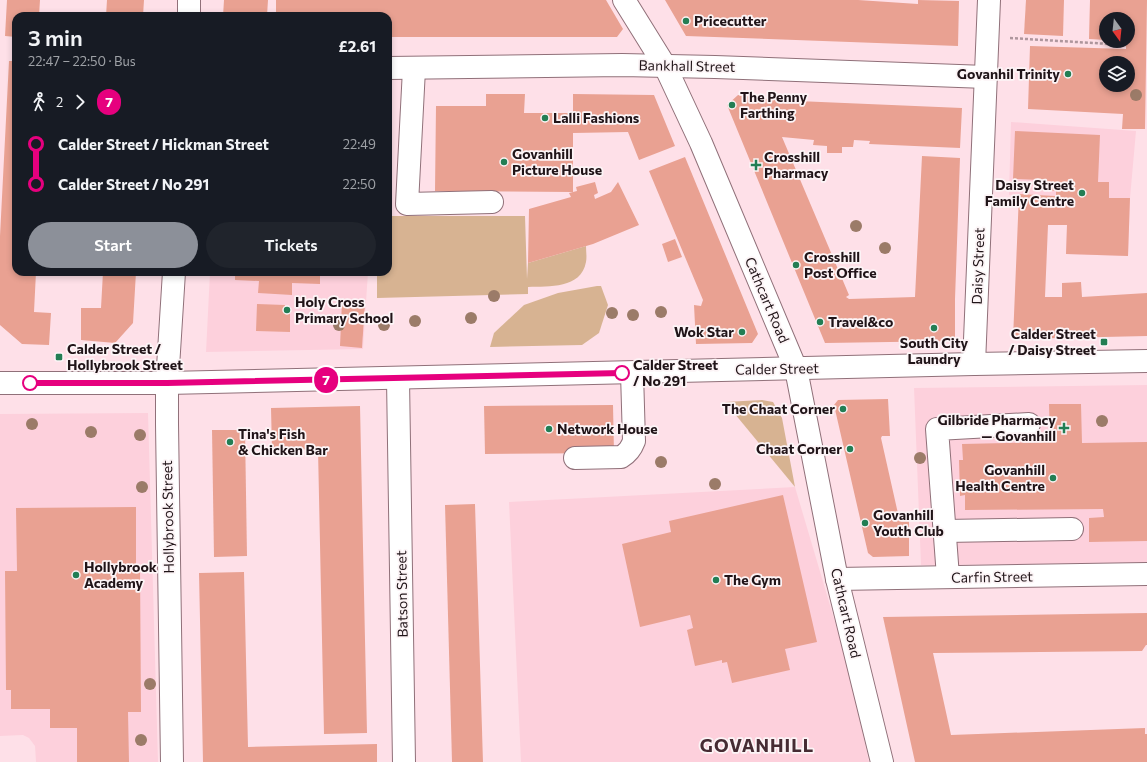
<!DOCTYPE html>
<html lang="en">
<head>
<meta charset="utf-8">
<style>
  :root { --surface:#171b24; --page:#20242c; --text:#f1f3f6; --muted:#9ea1a6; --accent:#8c9099 }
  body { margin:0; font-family:Commissioner,sans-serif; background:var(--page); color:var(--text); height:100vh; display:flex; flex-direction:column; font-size:15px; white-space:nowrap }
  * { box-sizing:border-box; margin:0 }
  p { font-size:13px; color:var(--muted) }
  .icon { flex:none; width:22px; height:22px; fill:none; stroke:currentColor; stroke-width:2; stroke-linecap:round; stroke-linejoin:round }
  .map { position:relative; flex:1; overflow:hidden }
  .side { position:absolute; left:12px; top:12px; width:380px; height:264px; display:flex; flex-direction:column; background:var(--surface); border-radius:12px; box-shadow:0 2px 6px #0003 }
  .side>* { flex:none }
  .badge { padding:0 8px; border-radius:13px; font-size:14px; line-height:26px }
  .needle { width:26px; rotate:165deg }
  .tools { position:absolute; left:1099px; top:12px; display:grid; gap:8px }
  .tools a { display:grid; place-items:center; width:36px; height:36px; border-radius:50%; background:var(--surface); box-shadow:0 2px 6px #0003; font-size:20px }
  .map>.badge { position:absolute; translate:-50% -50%; box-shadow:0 0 0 2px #fff }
  .legs { display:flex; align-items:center; gap:6px; height:44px; padding:0 16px; font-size:13px }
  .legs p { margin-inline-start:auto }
  .headline { display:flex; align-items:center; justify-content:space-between; height:68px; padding:0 16px }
  h1 { font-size:22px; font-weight:600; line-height:30px }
  .action { display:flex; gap:8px; margin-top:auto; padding:8px 16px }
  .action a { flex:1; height:46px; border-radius:24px; background:var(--accent); color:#fff; font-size:16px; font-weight:600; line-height:46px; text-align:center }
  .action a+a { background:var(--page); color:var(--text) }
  ul { padding:0 16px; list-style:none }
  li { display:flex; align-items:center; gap:14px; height:40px; font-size:15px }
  li i { display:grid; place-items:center; width:6px; height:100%; margin:0 5px; background:currentColor }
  li i::after { content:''; width:10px; height:10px; margin:-5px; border:3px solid; border-radius:50%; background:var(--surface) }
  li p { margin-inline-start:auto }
  li:first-child i { background:linear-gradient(#0000 50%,currentColor 0) }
  li:last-child i { background:linear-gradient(currentColor 50%,#0000 0) }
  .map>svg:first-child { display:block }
  .built { fill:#fdd0dc }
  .green { fill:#d7b392 }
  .building { fill:#e9a192; fill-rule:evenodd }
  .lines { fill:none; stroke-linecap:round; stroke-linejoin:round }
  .minor-casing { stroke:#907079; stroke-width:24 }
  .major-casing { stroke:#907079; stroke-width:24 }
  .path { stroke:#ae969d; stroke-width:2.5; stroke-dasharray:3 2; stroke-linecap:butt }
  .minor { stroke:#fff; stroke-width:22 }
  .major { stroke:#fff; stroke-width:22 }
  .tree { fill:#9b7b68 }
  .line-1-casing { stroke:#fff; stroke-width:9 }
  .line-1 { stroke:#e6007e; stroke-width:6 }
  .poi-dot { fill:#237e54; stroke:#fcf4f6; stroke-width:1.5 }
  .stop-1-dot { fill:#fff; stroke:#e6007e; stroke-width:2 }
  .labels { text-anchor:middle; stroke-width:3.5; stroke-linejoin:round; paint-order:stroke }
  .poi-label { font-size:14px; font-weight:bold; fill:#201418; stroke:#fcf4f6; text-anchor:start }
  .street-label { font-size:14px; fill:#201418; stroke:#fcf4f6 }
  .stop-label { font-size:14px; font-weight:bold; fill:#201418; stroke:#fcf4f6; text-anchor:start }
  .district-label { font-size:18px; font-weight:bold; letter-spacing:1px; fill:#462b33; stroke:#fcf4f6 }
</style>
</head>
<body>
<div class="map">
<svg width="1147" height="762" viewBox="0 0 1147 762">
  <rect width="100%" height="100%" fill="#fee0e8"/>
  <g class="built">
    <path d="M1011,122L1136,131L1130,198L1128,256L1066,254L1067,225H1058L1059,196L1019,194L1009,195Z"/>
    <path d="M210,272H368L363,349L206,352Z"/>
    <path d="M1147,385V563L921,565L914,388Z"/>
    <path d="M148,413L158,762H36L35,746L29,738L23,735L0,736V414Z"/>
    <path d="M795,487L848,666L869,762H521L509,502Z"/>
  </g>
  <g class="green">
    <path d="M388,216H525L527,279L528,263L586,246C586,251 587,257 586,262C581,289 549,286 528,287V294L377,298V272H388Z"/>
    <path d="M597,286H601L608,305L599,333L582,345L490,347L494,333L524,305L558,293Z"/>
    <path d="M762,400L773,402L782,418L795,487L725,402Z"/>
  </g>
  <g class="building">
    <path d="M7,0H40L39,16H16V37L5,36Z"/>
    <path d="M107,0H144L143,16H106Z"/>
    <path d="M224,0H268L267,16H223Z"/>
    <path d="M276,0H606L623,29L617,37H388V16H276Z"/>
    <path d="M665,0H858L918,4V0L959,1L958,46L686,36Z"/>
    <path d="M1026,0H1064L1063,36L1024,34Z"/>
    <path d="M1090,0H1147L1145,129H1122L1123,114L1028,109L1030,46L1126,49V41H1128V19H1106V40L1089,39ZM1106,63H1128V85H1106Z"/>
    <path d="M9,61H16V272H36L34,312L51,313L49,345L22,344L0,325V236Z"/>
    <path d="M486,94H525L524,113H573V94L654,95L675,146L639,160L628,132L573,133V192L435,191L436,106H486Z"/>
    <path d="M738,95L774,100L962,108L960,148L869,144L870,141L854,140L853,147H842V153H827V146L813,145L814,140L782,137L849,295L846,297L849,299L915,297L922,156L960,158L955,299V341L825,343L727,105Z"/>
    <path d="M1015,131L1100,135L1098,182H1109V198H1130L1128,256L1066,254L1067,225H1048L1045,297H1062V283L1081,282L1082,297L1147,293V336L1013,339L1019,194L1056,196V191L1039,190L1040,180L1013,179Z"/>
    <path d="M685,157L758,334L752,343L696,344L694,305L701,306L703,300L649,171Z"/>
    <path d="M595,182L598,193L594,195L595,199L611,192L618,182L639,225L593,244L528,263L529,209L571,197L569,193L577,191L576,187Z"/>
    <path d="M675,239L682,257L668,262L662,244Z"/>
    <path d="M103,272H136L133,323L115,343L81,340V308H101Z"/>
    <path d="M235,272H320V284L292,283V295L258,293L259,281L235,280Z"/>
    <path d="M342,301L365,302L362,348L340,346Z"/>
    <path d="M257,304L285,305V314H290V332L256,331Z"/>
    <path d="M888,399L890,436H882L881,438L899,518L901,520H909V556L873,557L868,553L834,405L838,400Z"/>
    <path d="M1049,404H1081L1082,443L1147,442V541L1089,542V518L1104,517L1103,509L965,510V495L960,496L959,460H963L962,444L1050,442Z"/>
    <path d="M613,405L614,453L485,454L484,406Z"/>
    <path d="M360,406L367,733L324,734L318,449L272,450L271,408Z"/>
    <path d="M212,430H245L247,556L214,557Z"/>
    <path d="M783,495L817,642L785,649L790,670L732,683L727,662L722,663V660L695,666L687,630L693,628L690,615L640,627L622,544L671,532L669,521Z"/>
    <path d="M475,504L483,762H452L445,505Z"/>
    <path d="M136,507V568H140L141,712H128L129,762H77V728H50V709H11V690H6L5,571H17L16,508Z"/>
    <path d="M244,572L248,747L377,744V762H203L199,573Z"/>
    <path d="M1147,613V645H1146L1142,651L933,653L951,735L1145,728V734H1147V762H915L883,617Z"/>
  </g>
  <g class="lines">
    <g class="minor-casing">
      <g id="minor">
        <path d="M624,0L665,66L701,143L796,369L837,579L882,762"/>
        <path d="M189,16V0"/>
        <path d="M388,68L622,65L715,67L986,77"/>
        <path d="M414,69L407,204L492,202"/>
        <path d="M974,364L989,0"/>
        <path d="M398,379L404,762"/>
        <path d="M575,458L621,457C628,453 631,449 634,441L632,373"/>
        <path d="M945,531L1072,529"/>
        <path d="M948,577L937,429L1029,424"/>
        <path d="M837,579L1147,574"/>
        <path d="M172,762L167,424V383L174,272"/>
      </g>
    </g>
    <g class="major-casing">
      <path id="major" d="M0,383H167L974,364L1147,361"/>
    </g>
    <path class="path" d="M1010,38L1126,45"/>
    <use href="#minor" class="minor"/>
    <use href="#major" class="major"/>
  </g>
  <g class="tree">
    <circle cx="1136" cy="95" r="6"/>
    <circle cx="856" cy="226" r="6"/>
    <circle cx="885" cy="248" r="6"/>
    <circle cx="494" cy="296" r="6"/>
    <circle cx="661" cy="312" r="6"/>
    <circle cx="612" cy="313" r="6"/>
    <circle cx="633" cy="315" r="6"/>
    <circle cx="471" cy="318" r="6"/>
    <circle cx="415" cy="321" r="6"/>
    <circle cx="339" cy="325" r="6"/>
    <circle cx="384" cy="325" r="6"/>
    <circle cx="1102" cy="421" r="6"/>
    <circle cx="32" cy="424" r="6"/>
    <circle cx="91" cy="432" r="6"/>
    <circle cx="140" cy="435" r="6"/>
    <circle cx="920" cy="458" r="6"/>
    <circle cx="661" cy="462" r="6"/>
    <circle cx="715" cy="484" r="6"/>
    <circle cx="142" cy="487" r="6"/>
    <circle cx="150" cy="684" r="6"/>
    <circle cx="141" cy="740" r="6"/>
  </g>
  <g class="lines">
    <g class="line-1-casing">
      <path id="line-1" d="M30,383H167L622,373"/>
    </g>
    <use href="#line-1" class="line-1"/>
  </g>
  <g class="poi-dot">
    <circle cx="686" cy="21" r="4"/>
    <circle cx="1068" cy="74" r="4"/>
    <circle cx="732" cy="105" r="4"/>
    <circle cx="545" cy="118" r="4"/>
    <circle cx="504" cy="162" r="4"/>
    <path d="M754 159h4v4h4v4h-4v4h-4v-4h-4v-4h4z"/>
    <circle cx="1082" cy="193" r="4"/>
    <circle cx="796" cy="265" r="4"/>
    <circle cx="287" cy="310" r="4"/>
    <circle cx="820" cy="322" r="4"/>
    <circle cx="934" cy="328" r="4"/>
    <circle cx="742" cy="332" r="4"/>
    <rect x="1100" y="338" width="8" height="8" rx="2"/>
    <rect x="55" y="353" width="8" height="8" rx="2"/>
    <circle cx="843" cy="409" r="4"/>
    <path d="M1062 422h4v4h4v4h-4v4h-4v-4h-4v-4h4z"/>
    <circle cx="549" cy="429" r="4"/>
    <circle cx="230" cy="442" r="4"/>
    <circle cx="850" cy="449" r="4"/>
    <circle cx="1053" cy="478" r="4"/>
    <circle cx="865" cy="523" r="4"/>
    <circle cx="76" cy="575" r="4"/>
    <circle cx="716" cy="580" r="4"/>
  </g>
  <g class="stop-1-dot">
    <circle cx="622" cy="373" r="7"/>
    <circle cx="30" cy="383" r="7"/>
  </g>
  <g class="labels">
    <g class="poi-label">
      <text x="694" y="26">Pricecutter</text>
      <text x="1060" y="79" text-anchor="end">Govanhil Trinity</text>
      <text x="740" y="102">The Penny<tspan x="740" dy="16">Farthing</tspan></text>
      <text x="553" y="123">Lalli Fashions</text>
      <text x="512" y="159">Govanhill<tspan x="512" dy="16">Picture House</tspan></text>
      <text x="764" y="162">Crosshill<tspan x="764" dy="16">Pharmacy</tspan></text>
      <text x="1074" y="190" text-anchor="end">Daisy Street<tspan x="1074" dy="16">Family Centre</tspan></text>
      <text x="804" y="262">Crosshill<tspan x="804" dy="16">Post Office</tspan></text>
      <text x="295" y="307">Holy Cross<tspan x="295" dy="16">Primary School</tspan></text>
      <text x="828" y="327">Travel&amp;co</text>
      <text x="734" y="337" text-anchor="end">Wok Star</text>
      <text x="1096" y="339" text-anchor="end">Calder Street<tspan x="1096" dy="16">/ Daisy Street</tspan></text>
      <text x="934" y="348" text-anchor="middle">South City<tspan x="934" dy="16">Laundry</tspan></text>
      <text x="67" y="354">Calder Street /<tspan x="67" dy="16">Hollybrook Street</tspan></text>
      <text x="835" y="414" text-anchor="end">The Chaat Corner</text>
      <text x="1056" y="425" text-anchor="end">Gilbride Pharmacy<tspan x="1056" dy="16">— Govanhill</tspan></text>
      <text x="557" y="434">Network House</text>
      <text x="238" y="439">Tina's Fish<tspan x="238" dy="16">&amp; Chicken Bar</tspan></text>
      <text x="842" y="454" text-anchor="end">Chaat Corner</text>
      <text x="1045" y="475" text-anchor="end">Govanhill<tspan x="1045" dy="16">Health Centre</tspan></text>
      <text x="873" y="520">Govanhill<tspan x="873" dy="16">Youth Club</tspan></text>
      <text x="84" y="572">Hollybrook<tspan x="84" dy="16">Academy</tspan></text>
      <text x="724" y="585">The Gym</text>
    </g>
    <g class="street-label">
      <text transform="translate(687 66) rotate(1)" y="5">Bankhall Street</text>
      <text transform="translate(978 266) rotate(-88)" y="5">Daisy Street</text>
      <text transform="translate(767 300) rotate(67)" y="5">Cathcart Road</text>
      <text transform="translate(777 369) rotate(-1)" y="5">Calder Street</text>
      <text transform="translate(168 517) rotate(-91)" y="5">Hollybrook Street</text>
      <text transform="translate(992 577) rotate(-1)" y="5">Carfin Street</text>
      <text transform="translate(402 594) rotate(-91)" y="5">Batson Street</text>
      <text transform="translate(846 613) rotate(77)" y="5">Cathcart Road</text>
    </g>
    <g class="stop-label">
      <text x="633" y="370">Calder Street<tspan x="633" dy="16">/ No 291</tspan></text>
    </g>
    <g class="district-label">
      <text x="757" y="752">GOVANHILL</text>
    </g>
  </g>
</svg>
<div class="tools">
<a><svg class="needle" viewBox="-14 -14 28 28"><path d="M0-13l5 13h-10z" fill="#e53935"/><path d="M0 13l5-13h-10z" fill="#9ea1a6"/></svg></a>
<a><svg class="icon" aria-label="layers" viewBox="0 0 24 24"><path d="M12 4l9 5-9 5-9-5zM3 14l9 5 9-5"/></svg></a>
</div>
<b class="badge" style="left:326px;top:380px;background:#e6007e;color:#fff">7</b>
<section class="side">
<div class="headline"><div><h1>3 min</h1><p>22:47 – 22:50 · Bus</p></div><b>£2.61</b></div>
<div class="legs"><svg class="icon" aria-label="walk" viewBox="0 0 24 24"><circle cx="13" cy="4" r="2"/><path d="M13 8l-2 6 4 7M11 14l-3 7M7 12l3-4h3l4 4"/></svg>2<svg class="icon" aria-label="forward" viewBox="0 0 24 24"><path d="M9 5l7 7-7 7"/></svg><b class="badge" style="background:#e6007e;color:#fff">7</b></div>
<ul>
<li><i style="color:#e6007e"></i><b>Calder Street / Hickman Street</b><p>22:49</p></li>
<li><i style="color:#e6007e"></i><b>Calder Street / No 291</b><p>22:50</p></li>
</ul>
<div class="action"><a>Start</a><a>Tickets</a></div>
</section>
</div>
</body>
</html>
